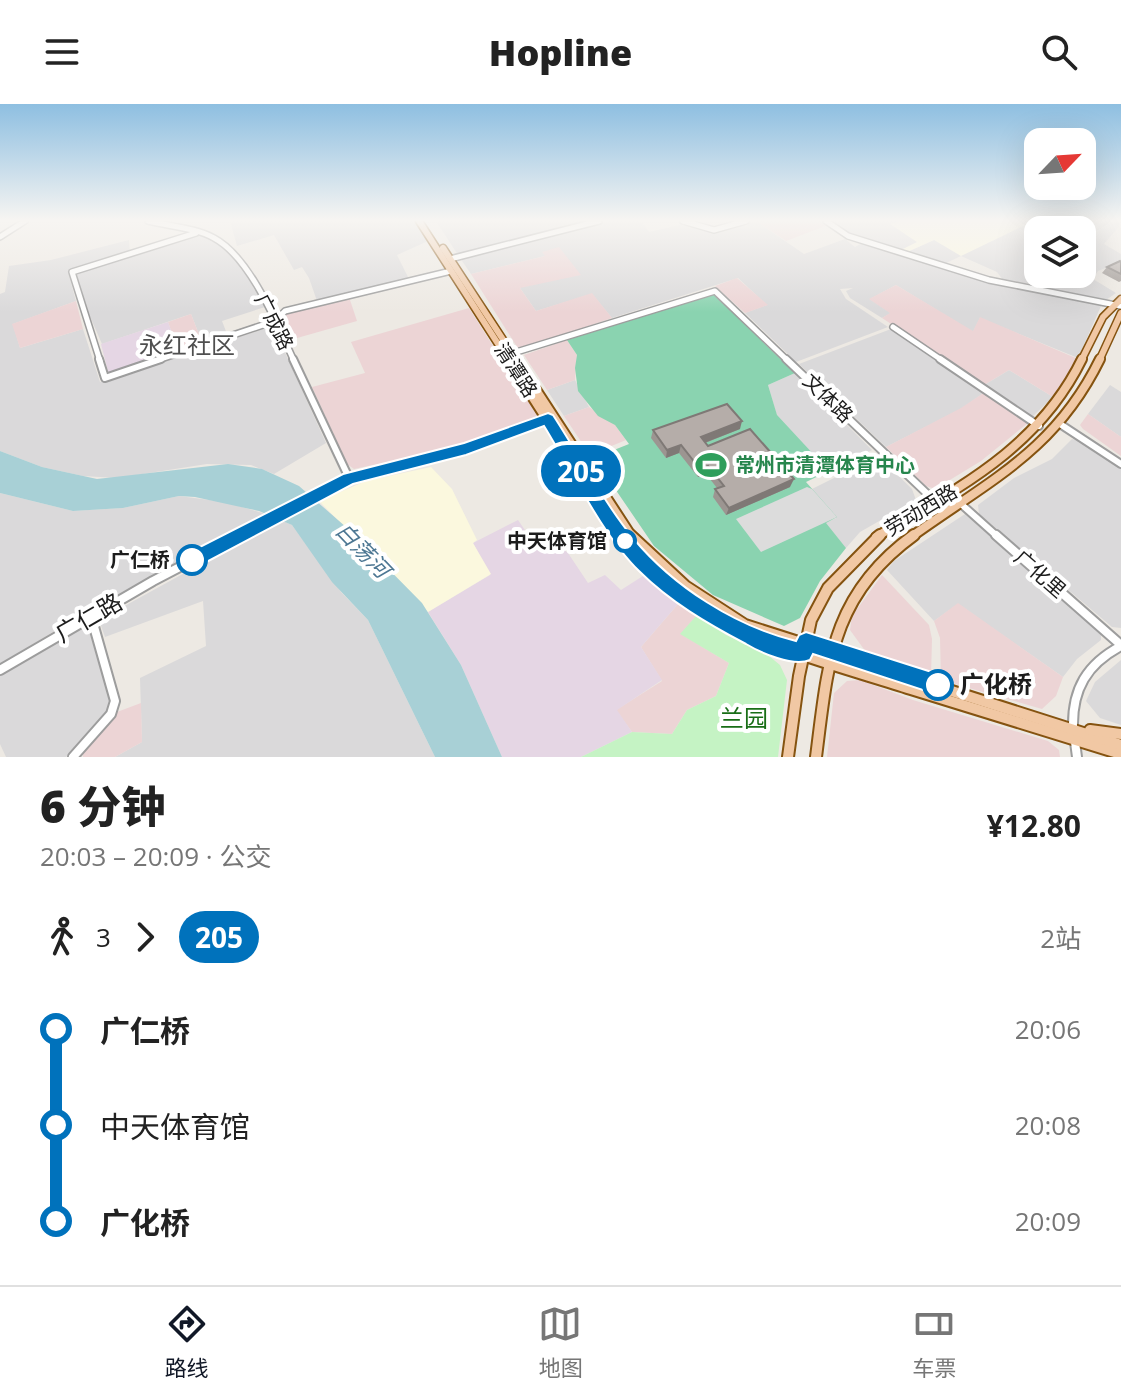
<!DOCTYPE html>
<html lang="zh">
<head>
<meta charset="utf-8">
<style>
  :root { --surface:#fff; --page:#f6f6f6; --text:#222; --muted:#767676; --line:#e0e0e0; --accent:#111827 }
  body { margin:0; font-family:"Open Sans","Noto Sans SC",sans-serif; background:var(--page); color:var(--text); height:100vh; display:flex; flex-direction:column; font-size:30px; white-space:nowrap }
  * { box-sizing:border-box; margin:0 }
  p { font-size:26px; color:var(--muted) }
  .icon { flex:none; width:44px; height:44px; fill:none; stroke:currentColor; stroke-width:2; stroke-linecap:round; stroke-linejoin:round }
  .map { position:relative; height:653px; overflow:hidden }
  .panel { display:flex; flex-direction:column; background:var(--surface); flex:1 }
  .panel>* { flex:none }
  .badge { padding:0 16px; border-radius:26px; font-size:28px; line-height:52px }
  .needle { width:52px; rotate:65deg }
  .tools { position:absolute; left:1024px; top:24px; display:grid; gap:16px }
  .tools a { display:grid; place-items:center; width:72px; height:72px; border-radius:16px; background:var(--surface); box-shadow:0 8px 32px #0002; font-size:40px }
  .map>.badge { position:absolute; translate:-50% -50%; box-shadow:0 0 0 4px #fff }
  .legs { display:flex; align-items:center; gap:12px; height:88px; padding:0 40px; font-size:26px }
  .legs p { margin-inline-start:auto }
  .overview { display:flex; align-items:center; justify-content:space-between; height:136px; padding:0 40px }
  h1 { font-size:44px; font-weight:800; line-height:60px }
  ul { padding:0 40px; list-style:none }
  li { display:flex; align-items:center; gap:28px; height:96px; font-size:30px }
  li i { display:grid; place-items:center; width:12px; height:100%; margin:0 10px; background:currentColor }
  li i::after { content:''; width:20px; height:20px; margin:-10px; border:6px solid; border-radius:50%; background:var(--surface) }
  li p { margin-inline-start:auto }
  li:first-child i { background:linear-gradient(#0000 50%,currentColor 0) }
  li:last-child i { background:linear-gradient(currentColor 50%,#0000 0) }
  header { display:flex; justify-content:space-between; align-items:center; height:104px; padding:0 40px; background:var(--surface); font-size:36px; font-weight:800 }
  .menu { display:flex; justify-content:space-around; align-items:center; height:112px; border-top:2px solid var(--line); background:var(--surface); font-size:22px; color:var(--muted) }
  .menu a { display:grid; justify-items:center; gap:4px }
  .menu .selected { color:var(--accent) }
  .map>svg:first-child { display:block }
  .residential { fill:#dad9da; fill-rule:evenodd }
  .commercial { fill:#ecd4d5 }
  .industrial { fill:#e5d6e4 }
  .education { fill:#fbf8de }
  .park { fill:#c5f3c4 }
  .pitch { fill:#8ad3b0 }
  .parking { fill:#dcdcdc }
  .water { fill:#a8d0d6 }
  .lines { fill:none; stroke-linecap:round; stroke-linejoin:round }
  .minor-far2-casing { stroke:#9d9d9d; stroke-width:8 }
  .minor-far1-casing { stroke:#9d9d9d; stroke-width:10 }
  .minor-casing { stroke:#9d9d9d; stroke-width:12 }
  .major-far2-casing { stroke:#855310; stroke-width:9 }
  .major-far1-casing { stroke:#855310; stroke-width:12 }
  .major-casing { stroke:#855310; stroke-width:14 }
  .minor-far2 { stroke:#fff; stroke-width:5 }
  .minor-far1 { stroke:#fff; stroke-width:6 }
  .minor { stroke:#fff; stroke-width:8 }
  .major-far2 { stroke:#f1c8a4; stroke-width:6 }
  .major-far1 { stroke:#f1c8a4; stroke-width:8 }
  .major { stroke:#f1c8a4; stroke-width:10 }
  .wall { fill:#9c9591 }
  .shaded-wall { fill:#7f7976 }
  .building { fill:#b5ada9; stroke:#7f7976; stroke-width:2 }
  .line-1 { fill:#0072bc; stroke:#fff; stroke-width:2 }
  .stop-1-dot { fill:#fff; stroke:#0072bc; stroke-width:4 }
  .labels { text-anchor:middle; stroke-width:8; stroke-linejoin:round; paint-order:stroke }
  .street-label { font-size:20px; fill:#1c1c1c; stroke:#fff }
  .leisure-label { font-size:20px; font-weight:bold; fill:#27864d; stroke:#fff; text-anchor:start }
  .stop-label { font-size:20px; font-weight:bold; fill:#1c1c1c; stroke:#fff; text-anchor:end }
  .water-label { font-size:22px; font-style:italic; fill:#4d7793; stroke:#fff }
  .quarter-label { font-size:24px; fill:#4f4f4f; stroke:#fff }
  .near-street-label { font-size:24px; fill:#1c1c1c; stroke:#fff }
  .near-stop-label { font-size:24px; font-weight:bold; fill:#1c1c1c; stroke:#fff; text-anchor:start }
  .near-park-label { font-size:24px; fill:#196e17; stroke:#fff }
</style>
</head>
<body>
<header><svg class="icon" aria-label="menu" viewBox="0 0 24 24"><path d="M4 6h16M4 12h16M4 18h16"/></svg>Hopline<svg class="icon" aria-label="search" viewBox="0 0 24 24"><circle cx="10" cy="10" r="6"/><path d="M15 15l6 6"/></svg></header>
<div class="map">
<svg width="1121" height="653" viewBox="0 0 1121 653">
  <rect width="100%" height="100%" fill="#ede9e3"/>
  <g class="residential">
    <path d="M230,117H416L428,137L397,151L409,175L317,197L309,174L302,163L294,166L274,131L237,142Z"/>
    <path d="M436,117H590L458,151Z"/>
    <path d="M608,117H641L649,128L684,120L699,126H727L756,117L804,150L845,135L855,143L862,139L988,179L1042,187L1101,202L1078,254L980,214L973,228L896,181L870,195L891,209L882,214L850,194L846,187L853,184L840,185L846,195L888,223L796,258L745,209L767,201L738,174L612,214L592,190L536,207L520,184L545,152L471,170L460,154Z"/>
    <path d="M831,117H899L891,120L918,138L901,146L848,129Z"/>
    <path d="M1017,117H1113L1121,120L1104,140L1121,150V163L1110,162L1098,167L1093,175L1116,189L1106,196L1097,197L1032,180L1003,176L997,168L961,152L944,160L907,148L934,136L1024,121ZM1038,126H1082V170H1038Z"/>
    <path d="M194,131L216,136L236,154L265,203L222,217L227,230L202,238L191,210L102,240L85,201L75,168Z"/>
    <path d="M129,136L130,149L68,168L76,197L13,220L20,244L83,225L100,278L273,222L326,339L274,370L251,361L207,360L117,374L83,372L42,363L0,347V190L5,188L9,162L51,156Z"/>
    <path d="M891,225L985,288L961,305L886,343L799,260Z"/>
    <path d="M1009,266L1053,293L1032,313L984,281Z"/>
    <path d="M795,269L872,346L829,367L777,312L768,281Z"/>
    <path d="M575,276L589,303L564,312L547,286Z"/>
    <path d="M1110,281L1121,288V333L1088,310Z"/>
    <path d="M1072,335L1078,336L1121,364V524L1112,523L979,410L978,401L1014,374L1052,355Z"/>
    <path d="M878,352L912,385L916,396L860,428L846,444L825,419L836,414L812,385Z"/>
    <path d="M0,389L73,407L123,404L179,392L225,398L266,410L68,519L0,560Z"/>
    <path d="M965,410L1101,529V536L1077,555L1063,573L958,500L934,517L887,466L894,457Z"/>
    <path d="M281,416L292,421L341,488L368,516L435,653H115L142,638L140,574L206,542L203,497L105,533L99,516Z"/>
    <path d="M87,520L110,597L107,609L66,653H6L0,640V570Z"/>
    <path d="M1121,556V621L1100,614L1086,597L1095,578Z"/>
  </g>
  <g class="commercial">
    <path d="M756,117H822L828,121L786,137Z"/>
    <path d="M559,143L581,171L520,184L536,207L592,189L612,214L519,246L471,170L545,152L542,148Z"/>
    <path d="M737,174L768,201L745,209L715,182Z"/>
    <path d="M896,181L973,227L980,213L1078,255L1053,293L1009,266L984,281L882,214L890,209L869,195Z"/>
    <path d="M349,193L357,217L290,236L282,211Z"/>
    <path d="M76,197L83,225L20,244L12,220Z"/>
    <path d="M469,204L538,313L462,342L354,365L347,360L312,283L365,269L351,238Z"/>
    <path d="M191,210L202,238L178,246L168,218Z"/>
    <path d="M567,236L577,251L575,276L547,286L524,251Z"/>
    <path d="M985,288L1029,318L981,357L935,385L926,382L886,343L961,304Z"/>
    <path d="M589,303L615,321L626,336L597,348L586,345L564,312Z"/>
    <path d="M1088,310L1121,333V352L1083,325L1080,321Z"/>
    <path d="M882,471L929,521L932,535L931,572L866,548L850,526L852,512Z"/>
    <path d="M958,499L1063,573L1056,592L1042,605L941,576L940,534L934,517Z"/>
    <path d="M678,500L697,511L681,530L729,559L716,592L687,606L672,630L632,628L616,606L662,577L641,543Z"/>
    <path d="M860,576L913,596L1048,637L1059,646L1060,653H827L834,589L847,577Z"/>
    <path d="M141,599L142,638L115,653H83V648L117,608Z"/>
  </g>
  <g class="industrial">
    <path d="M168,218L178,246L109,271L101,240Z"/>
    <path d="M518,416L538,445L554,437L568,449L588,479L605,471L621,486L646,470L678,500L641,543L662,576L617,606L632,628L581,653H502L461,561L428,508L490,471L473,439Z"/>
  </g>
  <g class="education">
    <path d="M899,117H1017L1025,121L961,152L934,136L907,148L901,146L917,138L890,120Z"/>
    <path d="M431,363L452,385L477,436L473,439L491,470L428,508L319,397L366,377Z"/>
  </g>
  <path class="park" d="M697,511L726,531L763,547L780,561L787,576L778,653H581L632,628L672,630L687,606L716,592L729,559L680,530Z"/>
  <path class="pitch" d="M712,189L795,269L768,281L777,311L829,367L806,378L837,413L826,419L846,444L820,477L800,514L784,522L713,491L654,442L594,354L629,340L615,321L598,312L578,287L575,264L577,251L567,236Z"/>
  <path class="parking" d="M807,383L812,385L837,413L761,448L736,415Z"/>
  <path class="water" d="M0,347L42,363L97,375L228,360L262,365L299,382L354,430L422,499L461,561L502,653H435L368,516L332,478L292,421L259,407L195,393L179,392L123,404L73,407L0,389Z"/>
  <g class="lines">
    <g class="minor-far2-casing">
      <g id="minor-far2">
        <path d="M148,117C169,122 196,124 214,134C250,153 277,220 294,257"/>
        <path d="M683,117L714,126L746,117"/>
        <path d="M826,117L848,132L989,176L1121,202"/>
        <path d="M0,133L25,117"/>
        <path d="M450,155L599,117"/>
        <path d="M893,223L943,257"/>
        <path d="M513,249L715,187L788,257"/>
        <path d="M100,257L72,168L196,129"/>
        <path d="M155,257L275,217L285,207L451,167"/>
      </g>
    </g>
    <g class="minor-far1-casing">
      <g id="minor-far1">
        <path d="M99,255L105,274L161,255"/>
        <path d="M293,255L349,374"/>
        <path d="M786,255L940,402"/>
        <path d="M940,255L1039,322"/>
        <path d="M1060,320L1121,360"/>
        <path d="M960,399L998,433"/>
        <path d="M237,433L349,374L466,345L550,314"/>
      </g>
    </g>
    <g class="minor-casing">
      <g id="minor">
        <path d="M996,431L1121,541"/>
        <path d="M0,566L153,477L241,431"/>
        <path d="M1073,624C1072,585 1087,560 1121,542"/>
        <path d="M1075,638L1077,653"/>
        <path d="M73,653L111,610L115,597L91,512"/>
      </g>
    </g>
    <g class="major-far2-casing">
      <g id="major-far2">
        <path d="M419,117L509,257"/>
        <path d="M443,144L517,257"/>
        <path d="M1081,257L1103,213L1121,195"/>
        <path d="M1099,257L1121,209"/>
      </g>
    </g>
    <g class="major-far1-casing">
      <g id="major-far1">
        <path d="M508,255L622,433"/>
        <path d="M516,255L632,433"/>
        <path d="M876,433C958,384 1038,345 1082,255"/>
        <path d="M911,433C990,376 1055,347 1100,255"/>
      </g>
    </g>
    <g class="major-casing">
      <g id="major">
        <path d="M621,431C682,525 812,553 911,585C981,606 1051,628 1121,650"/>
        <path d="M630,431L685,482L745,521L1121,641"/>
        <path d="M1090,626L1121,630"/>
        <path d="M788,653L799,572L811,516L828,484L880,431"/>
        <path d="M816,653C828,559 831,491 914,431"/>
      </g>
    </g>
    <use href="#minor-far2" class="minor-far2"/>
    <use href="#minor-far1" class="minor-far1"/>
    <use href="#minor" class="minor"/>
    <use href="#major-far2" class="major-far2"/>
    <use href="#major-far1" class="major-far1"/>
    <use href="#major" class="major"/>
  </g>
  <g class="wall">
    <path d="M1121,158V177L1119,178L1102,169L1107,163Z"/>
    <path d="M740,325L705,339L708,342L790,383L726,411L713,393L715,385L717,384L706,370L698,373L679,349L666,354L651,334L653,326Z"/>
  </g>
  <g class="shaded-wall">
    <path d="M742,317L740,325L699,341L701,333Z"/>
    <path d="M681,341L679,349L666,354L667,346Z"/>
    <path d="M708,362L706,370L698,373L700,365Z"/>
    <path d="M794,375L790,383L726,411L729,404Z"/>
  </g>
  <g class="building">
    <path d="M1120,157L1121,158V170L1107,163Z"/>
    <path d="M727,300L742,317L701,333L708,342L750,325L794,375L729,404L715,385L724,382L708,362L700,365L681,341L667,346L653,326Z"/>
  </g>
  <linearGradient id="sky" x2="0" y2="1"><stop stop-color="#8ebfe1"/><stop offset="0.56" stop-color="#f7f5f2"/><stop offset="1" stop-color="#f7f5f2" stop-opacity="0"/></linearGradient>
  <rect width="1121" height="208" fill="url(#sky)"/>
  <path class="line-1" d="M548,309L553,311C579,351 603,397 633,434C674,483 735,522 796,537L799,531L806,528L938,570L945,573L948,581L945,588L938,591L813,550L810,556C793,563 761,549 746,540C708,520 670,498 639,467C603,432 571,366 544,322L466,351L353,380L199,462L192,464L186,462L183,456L186,450L343,370L464,339Z"/>
  <defs>
    <g id="stadium-bare" transform="scale(2.4)"><path d="M0-5a6.5 5 0 1 0 0 10a6.5 5 0 1 0 0-10ZM-3.5-1.8h7v3.6h-7Z" fill="#2e9e5b" stroke="#fff" stroke-width="2.5" paint-order="stroke"/></g>
  </defs>
  <g fill-rule="evenodd">
    <use href="#stadium-bare" x="711" y="361"/>
  </g>
  <g class="stop-1-dot">
    <circle cx="625" cy="437" r="10"/>
    <circle cx="192" cy="456" r="14"/>
    <circle cx="938" cy="581" r="14"/>
  </g>
  <g class="labels">
    <g class="street-label">
      <text transform="translate(274 218) rotate(63)" y="7">广成路</text>
      <text transform="translate(516 266) rotate(57)" y="7">清潭路</text>
      <text transform="translate(828 294) rotate(44)" y="7">文体路</text>
      <text transform="translate(921 406) rotate(-31)" y="7">劳动西路</text>
      <text transform="translate(1040 470) rotate(41)" y="7">广化里</text>
    </g>
    <g class="leisure-label">
      <text x="735" y="368">常州市清潭体育中心</text>
    </g>
    <g class="stop-label">
      <text x="607" y="444">中天体育馆</text>
      <text x="170" y="463">广仁桥</text>
    </g>
    <g class="water-label">
      <text transform="translate(363 446) rotate(46)" y="8">白荡河</text>
    </g>
    <g class="quarter-label">
      <text x="187" y="250">永红社区</text>
    </g>
    <g class="near-street-label">
      <text transform="translate(89 514) rotate(-30)" y="8">广仁路</text>
    </g>
    <g class="near-stop-label">
      <text x="960" y="589">广化桥</text>
    </g>
    <g class="near-park-label">
      <text x="744" y="623">兰园</text>
    </g>
  </g>
</svg>
<div class="tools">
<a><svg class="needle" viewBox="-14 -14 28 28"><path d="M0-13l5 13h-10z" fill="#e53935"/><path d="M0 13l5-13h-10z" fill="#767676"/></svg></a>
<a><svg class="icon" aria-label="layers" viewBox="0 0 24 24"><path d="M12 4l9 5-9 5-9-5zM3 14l9 5 9-5"/></svg></a>
</div>
<b class="badge" style="left:581px;top:367px;background:#0072bc;color:#fff">205</b>
</div>
<section class="panel">
<div class="overview"><div><h1>6 分钟</h1><p>20:03 – 20:09 · 公交</p></div><b>¥12.80</b></div>
<div class="legs"><svg class="icon" aria-label="walk" viewBox="0 0 24 24"><circle cx="13" cy="4" r="2"/><path d="M13 8l-2 6 4 7M11 14l-3 7M7 12l3-4h3l4 4"/></svg>3<svg class="icon" aria-label="forward" viewBox="0 0 24 24"><path d="M9 5l7 7-7 7"/></svg><b class="badge" style="background:#0072bc;color:#fff">205</b><p>2站</p></div>
<ul>
<li><i style="color:#0072bc"></i><b>广仁桥</b><p>20:06</p></li>
<li><i style="color:#0072bc"></i><span>中天体育馆</span><p>20:08</p></li>
<li><i style="color:#0072bc"></i><b>广化桥</b><p>20:09</p></li>
</ul>
</section>
<nav class="menu">
<a class="selected"><svg class="icon" aria-label="directions" viewBox="0 0 24 24"><path d="M12 3l9 9-9 9-9-9zM9 14v-3h6M13 9l2 2-2 2"/></svg>路线</a>
<a><svg class="icon" aria-label="map" viewBox="0 0 24 24"><path d="M3 6l6-2 6 2 6-2v14l-6 2-6-2-6 2zM9 4v14M15 6v14"/></svg>地图</a>
<a><svg class="icon" aria-label="tickets" viewBox="0 0 24 24"><path d="M3 7h18v10H3zM15 7v10"/></svg>车票</a>
</nav>
</body>
</html>
